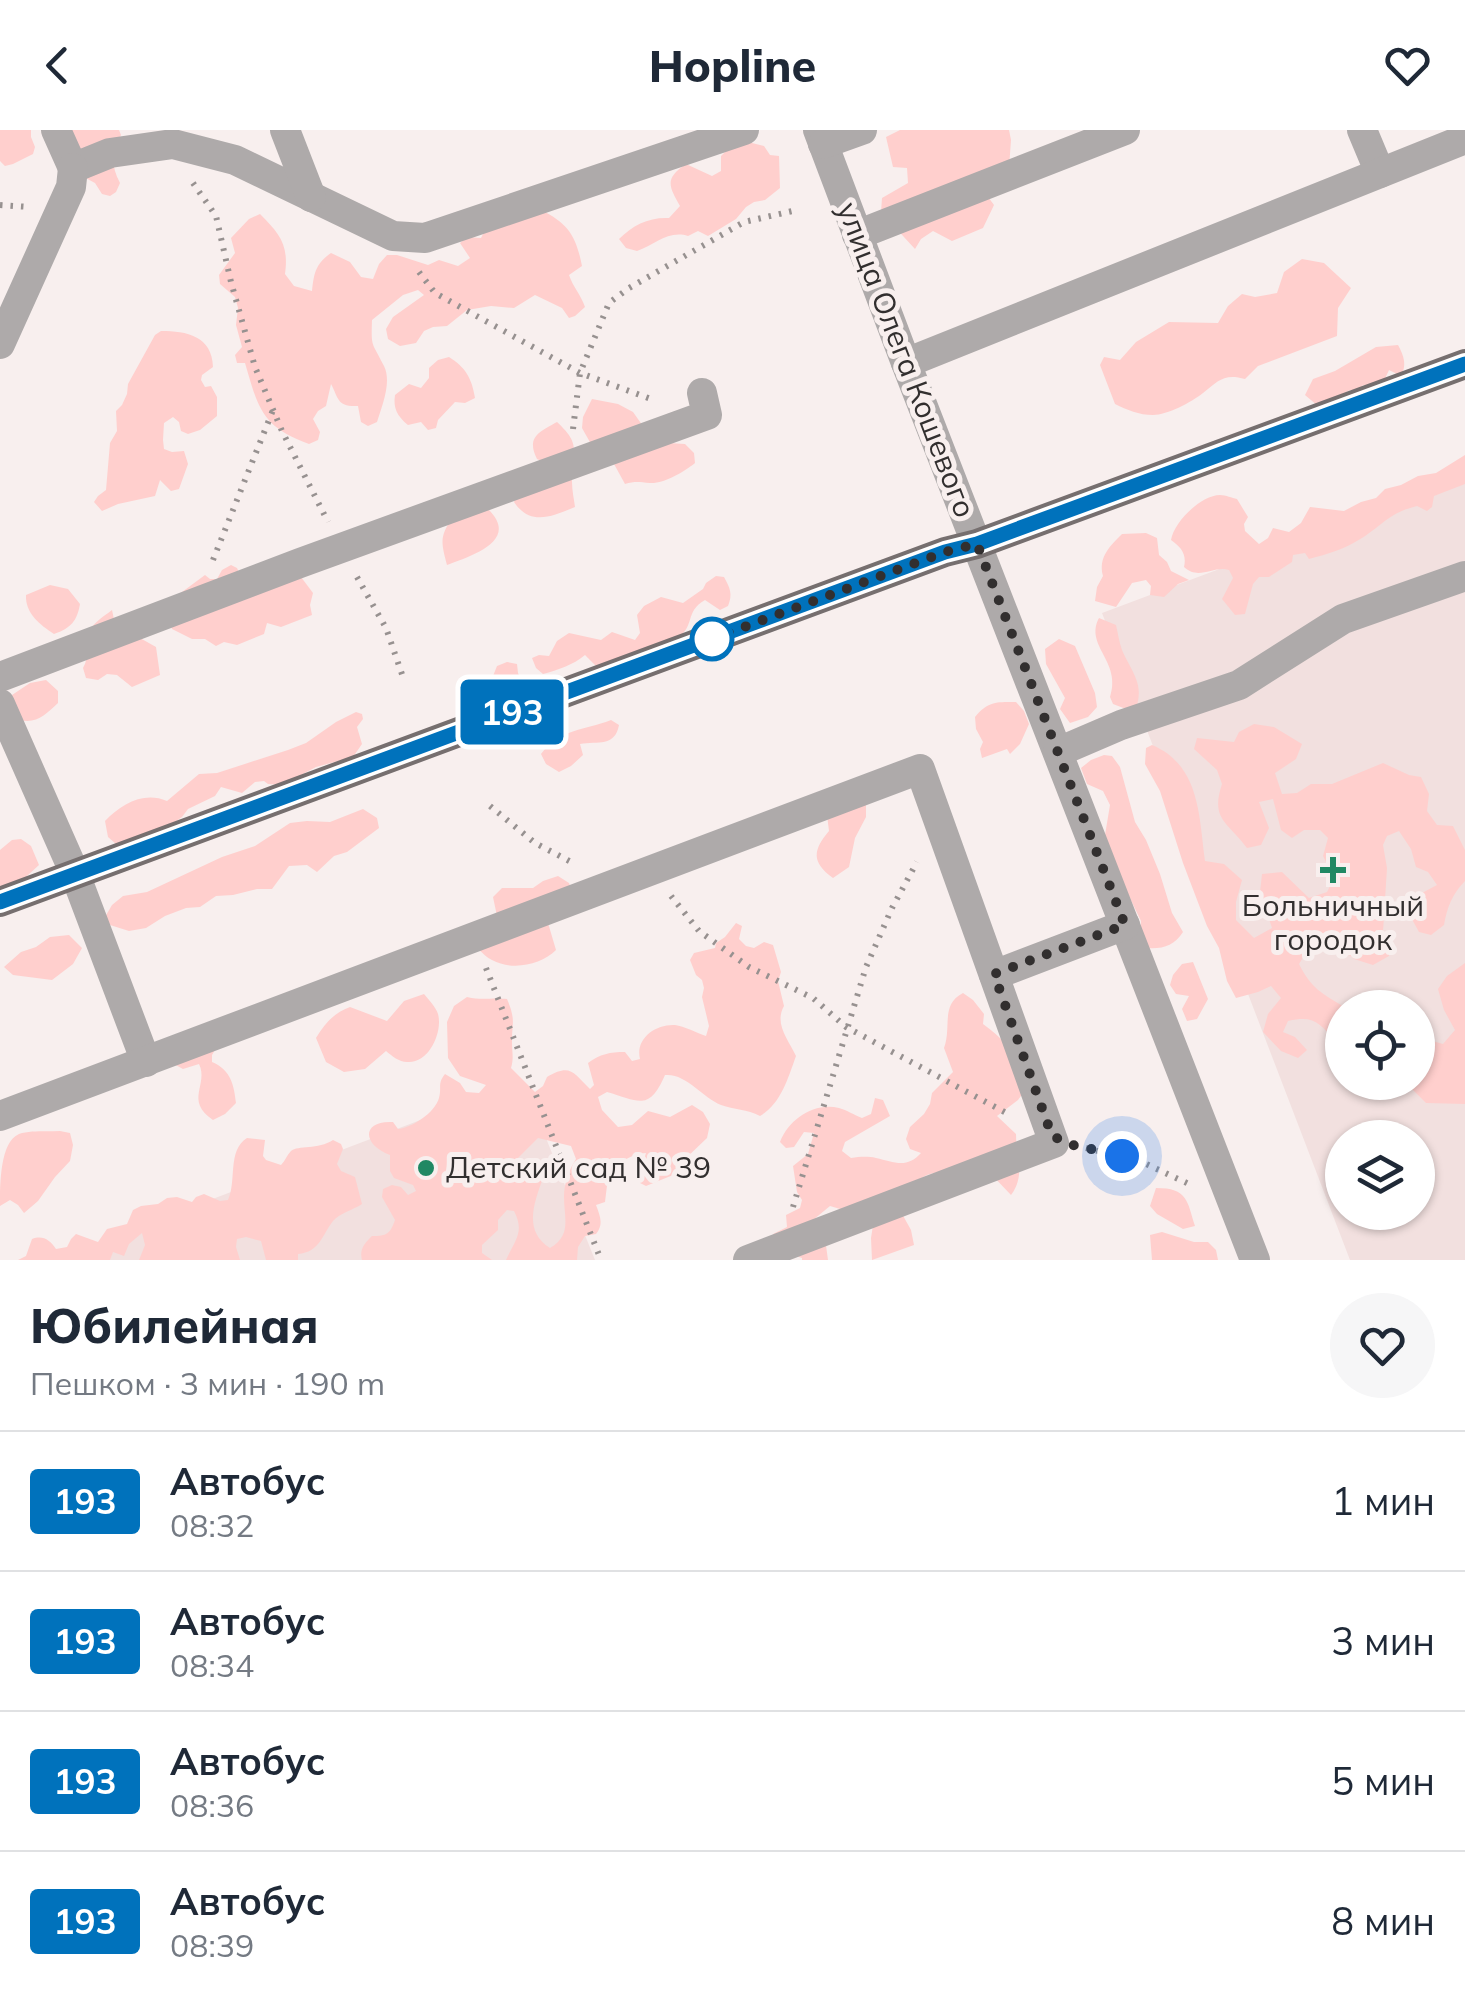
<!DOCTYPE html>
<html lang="ru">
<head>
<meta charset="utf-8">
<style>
  :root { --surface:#fff; --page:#f6f6f7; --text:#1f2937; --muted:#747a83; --line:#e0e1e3 }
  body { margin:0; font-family:Mulish,sans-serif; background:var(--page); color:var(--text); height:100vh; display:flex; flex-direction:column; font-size:38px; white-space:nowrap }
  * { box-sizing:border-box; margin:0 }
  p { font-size:32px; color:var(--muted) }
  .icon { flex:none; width:55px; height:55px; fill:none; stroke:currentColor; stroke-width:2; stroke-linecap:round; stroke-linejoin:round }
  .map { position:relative; height:1130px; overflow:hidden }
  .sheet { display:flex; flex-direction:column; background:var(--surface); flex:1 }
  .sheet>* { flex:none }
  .badge { padding:0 20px; border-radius:8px; font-size:35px; line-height:65px }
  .tools { position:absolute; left:1325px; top:860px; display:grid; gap:20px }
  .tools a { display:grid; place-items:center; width:110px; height:110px; border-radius:50%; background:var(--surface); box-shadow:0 2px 8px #0004; font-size:50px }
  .you { position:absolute; width:50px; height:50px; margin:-25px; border:8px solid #fff; border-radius:50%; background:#1a73e8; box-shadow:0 0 0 15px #1a73e833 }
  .map>.badge { position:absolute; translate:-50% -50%; box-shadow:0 0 0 5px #fff }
  .round { display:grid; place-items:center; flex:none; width:105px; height:105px; border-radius:52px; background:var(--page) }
  .headline { display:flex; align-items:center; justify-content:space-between; height:170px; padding:0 30px }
  h1 { font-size:48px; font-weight:800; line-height:75px }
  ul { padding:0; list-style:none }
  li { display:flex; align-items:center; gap:30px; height:140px; padding:0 30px; border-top:2px solid var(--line) }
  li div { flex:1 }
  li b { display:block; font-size:38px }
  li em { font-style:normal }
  li .badge { min-width:110px; font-weight:700; text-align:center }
  header { display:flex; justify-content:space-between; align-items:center; height:130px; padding:0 30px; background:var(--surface); font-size:45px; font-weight:800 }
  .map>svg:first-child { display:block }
  .built { fill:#f2e0df; fill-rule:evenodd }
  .green { fill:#ffcfcd; fill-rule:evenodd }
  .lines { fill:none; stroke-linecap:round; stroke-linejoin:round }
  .path { stroke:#979190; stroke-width:6; stroke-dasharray:2.5 8; stroke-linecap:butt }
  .minor { stroke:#aeaaaa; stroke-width:30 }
  .major { stroke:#766f6f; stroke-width:30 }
  .line-casing { stroke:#fff; stroke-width:22 }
  .line { stroke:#0072bc; stroke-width:15 }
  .walk { stroke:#322f2f; stroke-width:10; stroke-dasharray:0 18 }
  .stop-dot { fill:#fff; stroke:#0072bc; stroke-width:5 }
  .poi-dot { fill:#208863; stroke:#f8efee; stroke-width:4 }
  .labels { text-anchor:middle; stroke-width:10; stroke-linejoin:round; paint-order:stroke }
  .street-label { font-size:30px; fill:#322f2f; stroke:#f8efee }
  .poi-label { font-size:30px; fill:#322f2f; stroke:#f8efee }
</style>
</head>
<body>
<header><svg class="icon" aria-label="back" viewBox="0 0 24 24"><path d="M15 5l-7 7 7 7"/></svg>Hopline<svg class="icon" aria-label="heart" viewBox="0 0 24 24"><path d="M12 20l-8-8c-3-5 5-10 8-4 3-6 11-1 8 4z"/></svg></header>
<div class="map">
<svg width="1465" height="1130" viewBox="0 0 1465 1130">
  <rect width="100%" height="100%" fill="#f8efee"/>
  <g class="built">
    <path d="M1465,347V1130H1350L1102,483ZM1342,878H1418V952H1342ZM1342,1008H1418V1082H1342Z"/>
    <path d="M523,951L595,1130H52Z"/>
  </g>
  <g class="green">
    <path d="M0,0H31V7L35,17L33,24L13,34L5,36L0,31Z"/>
    <path d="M59,0H119L121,5C111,22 111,36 120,53L116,62L110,66L102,64L95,53L80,45Z"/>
    <path d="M900,0H1009L1011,10L1009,38L980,56L994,75L983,98L952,111L933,101L921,109L915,119L881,82L882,68L908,53L907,38L893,37L886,7Z"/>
    <path d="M748,12L764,16L770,25L779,26L780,58L765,70L754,72L746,77L736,89L708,106L698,101L688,106C668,100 655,115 637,121L626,118L619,109C633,95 649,87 669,88L680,76C669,56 664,49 686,34L712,46L721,41V26L730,17Z"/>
    <path d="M541,80C569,94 576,106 582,136L569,145C573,157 581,165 585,177L575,186L569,188L562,178L535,165L514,178L491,176L467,180L447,196L433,197L424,201L416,213L400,216L388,209L386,199L393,187L424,165L418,160L403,165L372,190C371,219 372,211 384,236C392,252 382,276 377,292L368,296L361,292L358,276C337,277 339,269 331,254L326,276L318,281L313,289L320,302L318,310L309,314C261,297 258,277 245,233H237L235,225L242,217L236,195L238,178L235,167L220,154L219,145L235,123L231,108L249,89L260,84C280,104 289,115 285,144L294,156L312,161C314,144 315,134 331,123L350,132L361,147L373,149L379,134L387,125H397L428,135L439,130L458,136L470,128L460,113L467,107L481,108L486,98Z"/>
    <path d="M1302,129L1324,133L1351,158L1338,178L1337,206L1258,236L1245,249C1224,243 1218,251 1203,263C1192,272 1167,285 1153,285C1139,285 1127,280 1115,274L1100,235L1104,227L1120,230L1136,212L1169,192L1218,193L1228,176L1242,164L1255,167L1277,163L1284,142Z"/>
    <path d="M161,201C187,201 212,206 213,237L202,245L201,250L205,257L211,256L217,267V286L200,300L188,304L181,301L179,292L173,287L164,293L163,310L164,319L172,322L184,321L188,334L179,359L171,361L160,350L155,366L118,374L102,381L94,372L98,366L106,360L110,313L117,301L116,281L122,275L127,264L128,254L155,205Z"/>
    <path d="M1398,215C1404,226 1407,235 1401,246L1389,240L1382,255L1369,257L1363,255L1357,262L1350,260L1318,276L1305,265L1313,249L1335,241L1376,217Z"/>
    <path d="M449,227C465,237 472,248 475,268L465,273L455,272L438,290L436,298L428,300L421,292L408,295C397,286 393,278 395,265L409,254L421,258L429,248V238L438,230Z"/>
    <path d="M592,269L618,274L633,282L650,306L668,313L685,314L694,323L695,333C684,342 663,354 650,353C639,352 635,351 625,354L614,334L591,314L582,298L583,287Z"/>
    <path d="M557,292C585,318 569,321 572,352C572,361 574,369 575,377C551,387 530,396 514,372L517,364L546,333L537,329C526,307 539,302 557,292Z"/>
    <path d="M1465,325V354L1434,366L1432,377L1427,381L1417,376C1389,383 1384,394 1362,408C1345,419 1328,424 1309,429L1305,423L1293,425L1292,432L1269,447H1259L1253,454L1245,484L1235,485L1222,469L1233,448L1229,440C1214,435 1199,451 1184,437C1187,424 1181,417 1171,410C1174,392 1201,365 1220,365C1226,365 1232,368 1237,369L1248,387L1244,394L1245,401L1259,414L1268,408L1273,398L1289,402L1301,393L1310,377L1344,381L1361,372L1376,368L1385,359L1401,355L1418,346L1436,343Z"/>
    <path d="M488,379C521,411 470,426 447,435C441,412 439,406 454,386Z"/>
    <path d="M1146,403L1157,408L1159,425L1167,432L1171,441L1189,450L1178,454L1164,467L1150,465L1151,456L1146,450L1132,453L1116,477L1095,471L1097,457L1103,446C1098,427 1110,416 1122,404Z"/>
    <path d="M231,435L237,438L241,447H301L313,463L310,475L312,485L281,497L267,493L264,504L237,515L224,512L216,516L205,509H192L172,499L167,484L182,462L205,445L210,449H217L222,440Z"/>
    <path d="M716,446L724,447C730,458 733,464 728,476L720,480L705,470C684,482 696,496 677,508C658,519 621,530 599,539L585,525C573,535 558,540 543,544L536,538L532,528L539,525L549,526L557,511L569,503L601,510L612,502L635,510L640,503L637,485L644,476L661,467L683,473L703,459L706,453Z"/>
    <path d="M50,455L68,459L80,474C77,491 71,498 54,504C40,495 25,483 26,465Z"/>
    <path d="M112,480L115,494L156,517L160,545L132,557L117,545L107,544L98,550L86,548L83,538C90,526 85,518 88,505C91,494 103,487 112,480Z"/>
    <path d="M1099,488L1116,495C1118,503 1119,512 1122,520C1130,539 1144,553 1137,575L1126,579L1113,574L1110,567C1122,531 1084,516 1099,488Z"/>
    <path d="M1059,509L1075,516L1095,563L1097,577L1088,587L1070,593L1060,579L1065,568L1046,534L1045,519Z"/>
    <path d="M507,532L517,534L518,543L525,559L519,570L475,584L465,577C465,566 471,561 472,551H491L497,536Z"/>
    <path d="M46,550L58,561V573C46,584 37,594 20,590L10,575L12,565L30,553Z"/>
    <path d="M1016,572L1024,581L1029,594L1020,614L1010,624L1007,619L982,628L980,619L983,612L976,599L975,587C988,571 997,572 1016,572Z"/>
    <path d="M356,582L362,584L363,589L357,597L362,614L353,627L316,637L282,655L268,654L264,651L255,652L242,663L221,657L215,666L188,679L182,687L155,706L116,714L108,707L105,691C121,674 144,661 167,671L199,644L217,643L288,620L306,613L336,592Z"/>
    <path d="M611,590L619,595C615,617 598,611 580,614L583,625L571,636L559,642L546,634L541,624C561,598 583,601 611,590Z"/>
    <path d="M1254,594L1274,597L1302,614L1296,629L1275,643L1282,664L1297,663L1311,654H1332L1383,633L1409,645L1421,647L1429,664L1427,681L1437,695L1453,696L1465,720V751C1452,764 1447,778 1444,795L1431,805L1419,802L1403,773L1437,755L1428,742L1416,737L1411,719L1399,701L1387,706L1383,715L1387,738L1383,802L1390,817L1389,826L1373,835L1354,829L1329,809L1317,805L1299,834C1311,858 1322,864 1345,877L1342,878V911H1336C1318,893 1315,885 1288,891L1283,902L1295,907L1307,920L1298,928L1281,921L1263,902L1268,884L1281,868L1271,856L1258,862L1236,868L1227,851L1219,818L1207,796L1183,733L1160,661L1145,634L1146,618L1152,615C1200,635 1199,686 1205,731L1224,734L1242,750L1236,772V790L1254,808L1272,798L1260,762L1262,744L1282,742L1309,768L1327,762L1334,748L1323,726L1328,708L1320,700H1304L1292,708L1281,700L1273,669L1259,672L1269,698L1261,715L1247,718C1228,692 1210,690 1222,654L1217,640L1194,619L1197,608L1234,612L1239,602Z"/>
    <path d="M1104,625L1112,626L1120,637L1135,692L1146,710L1160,744L1172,783L1183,802C1174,816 1163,819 1147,818L1140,806L1141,791L1128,764L1105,705L1110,675L1103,661L1087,654L1081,638L1091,630Z"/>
    <path d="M866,670V687L855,708L849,737L833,748C811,732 813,720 829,701L827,685Z"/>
    <path d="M363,679L377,688L379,698L347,722L334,726L317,742L307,735L289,736L272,759H257L233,765L216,766L200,777L186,778L165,786L146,798L129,801L110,795L105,787L112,775L123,766L147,762L222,727L255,716L290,693L307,691L330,692Z"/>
    <path d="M21,709L31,716L39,735L16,756L0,759V720L12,710Z"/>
    <path d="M558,746L569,753L575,769L548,793L556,820C541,835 512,841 492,830C487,828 483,823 479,820L497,786L493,767L502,758H533L543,751Z"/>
    <path d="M736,793L742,796L739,809L746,816L754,818L764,812L773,815L781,842L778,851L784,876C774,894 788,909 796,926C788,948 781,974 760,986C747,979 734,980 721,975C702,967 686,943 665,945C649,982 639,971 607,962L598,967L602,980L618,997L632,995L648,981L670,987L692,975L703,982L710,994L707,1008L683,1031V1041L646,1056L640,1053L639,1045L646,1023C633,1023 620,1033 609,1039L605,1072L596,1075C600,1086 604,1094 596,1104L585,1106L578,1117L577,1130H506C515,1110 525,1102 514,1081L507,1080L498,1090V1100L482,1115V1123L492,1130H362C359,1119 365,1113 372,1106C387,1106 390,1104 395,1090L382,1067L383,1059L392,1055L401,1057L408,1065L416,1061L413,1055L394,1048L390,1041V1025C362,1015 361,990 393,992L398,999C411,998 435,983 439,968C442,957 437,954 445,944L460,953L466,962L479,963L486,955L460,946L448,928L447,892L454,876L467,867C484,871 491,867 507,869C516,890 512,892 512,912C512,923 514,928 511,938L535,962L543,956L547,947C571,933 573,943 590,959L594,955L588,933C600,924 610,922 625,922L632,931L640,929C635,909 655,894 675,895C684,896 697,903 706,906L709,896L702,867L704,858L702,850L696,845L690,830L694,823L715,818L716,813L725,807ZM538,1008L571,1016L576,1029C569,1040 564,1053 564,1067C564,1088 572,1105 550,1118C523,1101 534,1073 543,1048L536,1033L518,1028Z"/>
    <path d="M69,805L82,818L73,834L52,850L13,845L4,837L21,822L36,817L50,807Z"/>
    <path d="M1193,832L1208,869L1197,889L1187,891L1182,879L1189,866L1176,864L1170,855L1173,845L1182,834Z"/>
    <path d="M1465,833V974L1426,973L1406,953L1418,952V907L1443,914L1455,900L1444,880L1438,859L1447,846Z"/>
    <path d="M963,863L973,870L984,884L983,894C1010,914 1018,926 1026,959L1018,970L997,986L1016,1004C1016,1027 1026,1045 1011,1065L991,1044C970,1043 932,1035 917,1052C910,1060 905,1073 901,1082L911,1100L914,1115L872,1130L871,1108L874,1089L830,1076L813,1090L824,1101L828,1130H802V1128L793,1125L773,1104L787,1097L786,1085L800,1078L802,1070L797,1062L793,1036L808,1024L814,1003L804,1002L794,1017L786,1018L780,1012C789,989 814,972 839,978C847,980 854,985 862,988L871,984L875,968L883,970L890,986L845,1012L842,1021L851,1028C859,1027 867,1026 876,1028C894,1032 907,1039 921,1023L910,1019L906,1009L910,997L924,984L930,974L932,963L953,942L944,918C952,897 940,875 963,863Z"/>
    <path d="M424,864C428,869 436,877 438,884C443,902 429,934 407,932C399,932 392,926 386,921L365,939L344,942L326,932L316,908C325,893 334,883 350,877L387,891L404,871Z"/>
    <path d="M219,913L212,925V932C231,940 234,955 236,973L225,984L213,990C184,970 209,955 199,934L183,939L172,933Z"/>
    <path d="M60,1001L70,1003L73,1015L70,1031L55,1047L38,1071L24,1083L18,1075L10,1070L0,1076C0,1054 0,1012 19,1004C31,1000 47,1002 60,1001Z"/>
    <path d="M247,1008L265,1010L263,1026L266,1030L281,1035C285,1031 287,1025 291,1021C298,1015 318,1020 333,1010L341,1014L343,1019L337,1034L341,1041L355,1047L362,1074C353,1080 340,1083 333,1091C322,1105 320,1122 298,1124V1130H266L261,1111L246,1107L237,1109L236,1117L240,1130H139L145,1115L142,1103L129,1114L124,1126L113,1122L110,1130H18L26,1126L32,1109C43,1105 50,1110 56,1119L67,1117L71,1109L76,1104L98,1112L107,1099L127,1094L133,1080L141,1076L158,1074L167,1068L177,1067L192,1072L196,1067L204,1064L220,1071L228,1070C237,1050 227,1021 247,1008Z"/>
    <path d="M1156,1058C1188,1058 1187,1071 1195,1096L1183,1099L1157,1084L1150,1076Z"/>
    <path d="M1162,1102L1194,1112H1208L1216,1120L1218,1130H1152L1150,1105Z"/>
  </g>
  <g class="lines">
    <g class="path">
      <path d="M193,53L216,86L231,152L255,237L282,301L328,392"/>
      <path d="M0,75L29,77"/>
      <path d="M419,142L435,163L580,243L651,269"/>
      <path d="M573,299L580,243L609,173L629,158L744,92L797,80"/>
      <path d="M213,430L273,280"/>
      <path d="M357,447L386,498L404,550"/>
      <path d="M490,676L535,713L575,734"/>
      <path d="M671,766L699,801L749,837L813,868L846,897L1010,985"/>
      <path d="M486,838L601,1130"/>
      <path d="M1086,1018L1142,1032L1191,1055"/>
      <path d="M793,1077L866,837L892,778L917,732"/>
    </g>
    <g class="minor">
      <path d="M56,0L73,38L110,23L173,14L235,30L393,106L425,108L744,0"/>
      <path d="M285,0L311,67"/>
      <path d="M818,0L906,233L1255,1130"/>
      <path d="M1362,0L1380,43"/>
      <path d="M823,14L862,0"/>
      <path d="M857,105L1125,0"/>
      <path d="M0,214L71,57L73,38"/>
      <path d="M906,233L1465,9"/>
      <path d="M0,547L300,433L707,285L702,263"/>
      <path d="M0,574L75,744L146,932"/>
      <path d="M1058,622L1121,595L1239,555L1343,489L1465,446"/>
      <path d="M994,845L1125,795"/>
      <path d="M0,986L920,639L1054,1013L748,1130"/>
    </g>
    <path class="major" d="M0,772L945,422L977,414L1465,234"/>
  </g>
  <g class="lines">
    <g class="line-casing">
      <path id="line" d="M0,772L945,422L977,414L1465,234"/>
    </g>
    <use href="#line" class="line"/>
    <path class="walk" d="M712,509L945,422L977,414L1125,795L994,844L1052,1006L1073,1015L1122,1026"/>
  </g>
  <circle class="stop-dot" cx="712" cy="509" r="20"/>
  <g class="poi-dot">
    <path d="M1328 725h10v10h10v10h-10v10h-10v-10h-10v-10h10z"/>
    <circle cx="426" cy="1038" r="10"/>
  </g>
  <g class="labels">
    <g class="street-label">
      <text transform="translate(906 230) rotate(69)" y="10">улица Олега Кошевого</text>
    </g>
    <g class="poi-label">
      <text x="1333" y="786">Больничный<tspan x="1333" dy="34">городок</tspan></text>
      <text x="446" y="1048" text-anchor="start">Детский сад № 39</text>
    </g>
  </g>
</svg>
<div class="tools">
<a><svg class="icon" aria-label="locate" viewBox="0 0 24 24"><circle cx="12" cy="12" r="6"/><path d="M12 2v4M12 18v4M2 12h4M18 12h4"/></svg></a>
<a><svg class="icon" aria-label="layers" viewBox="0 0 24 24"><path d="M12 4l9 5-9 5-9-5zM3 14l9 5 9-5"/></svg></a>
</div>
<div class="you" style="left:1122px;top:1026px"></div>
<b class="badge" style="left:512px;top:582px;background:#0072bc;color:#fff">193</b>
</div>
<section class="sheet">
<div class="headline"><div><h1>Юбилейная</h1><p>Пешком · 3 мин · 190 m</p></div><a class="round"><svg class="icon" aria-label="heart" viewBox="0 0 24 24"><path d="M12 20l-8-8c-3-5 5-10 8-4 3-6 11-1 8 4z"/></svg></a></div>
<ul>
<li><span class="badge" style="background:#0072bc;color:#fff">193</span><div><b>Автобус</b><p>08:32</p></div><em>1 мин</em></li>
<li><span class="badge" style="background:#0072bc;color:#fff">193</span><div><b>Автобус</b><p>08:34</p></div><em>3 мин</em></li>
<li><span class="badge" style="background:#0072bc;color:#fff">193</span><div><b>Автобус</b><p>08:36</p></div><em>5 мин</em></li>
<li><span class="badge" style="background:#0072bc;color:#fff">193</span><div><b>Автобус</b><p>08:39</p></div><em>8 мин</em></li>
</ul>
</section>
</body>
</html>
